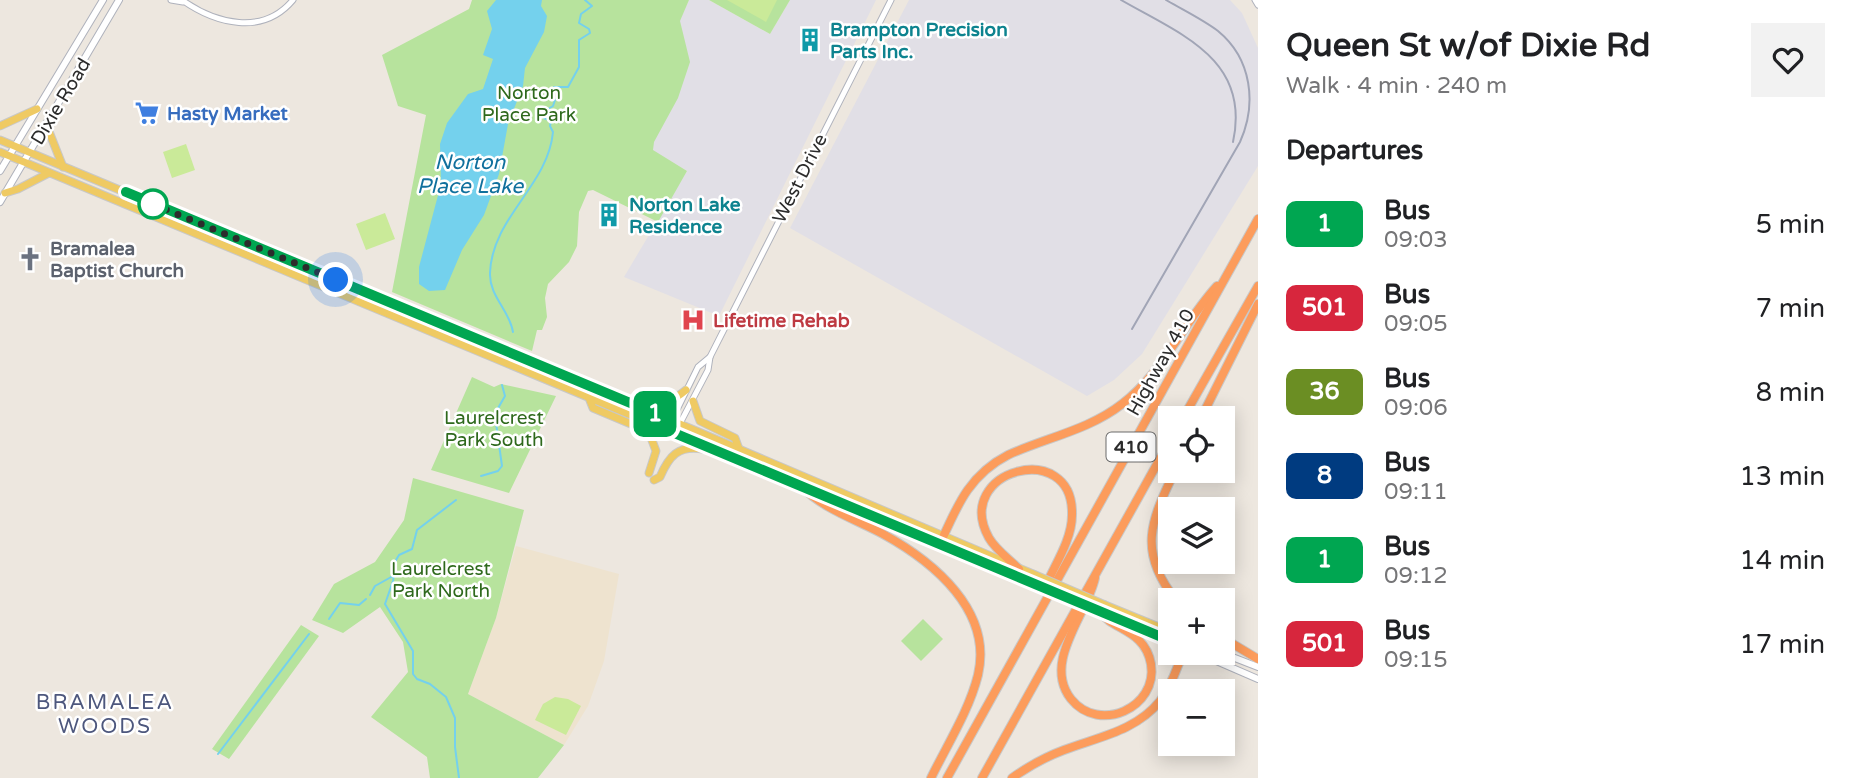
<!DOCTYPE html>
<html lang="en">
<head>
<meta charset="utf-8">
<style>
  :root { --surface:#fff; --page:#f2f2f2; --text:#202124; --muted:#757577 }
  body { margin:0; font-family:"Varela Round",sans-serif; background:var(--page); color:var(--text); height:100vh; display:flex; flex-direction:column; font-size:26px; white-space:nowrap }
  * { box-sizing:border-box; margin:0 }
  p { font-size:23px; color:var(--muted) }
  .icon { flex:none; width:38px; height:38px; fill:none; stroke:currentColor; stroke-width:2; stroke-linecap:round; stroke-linejoin:round }
  .map { position:relative; flex:1; overflow:hidden }
  .details { display:flex; flex-direction:column; background:var(--surface); width:595px }
  .details>* { flex:none }
  .badge { padding:0 14px; border-radius:10px; font-size:24px; line-height:46px }
  .controls { position:absolute; left:1158px; top:406px; display:grid; gap:14px }
  .controls a { display:grid; place-items:center; width:77px; height:77px; border-radius:0px; background:var(--surface); box-shadow:0 4px 18px #0003; font-size:35px }
  .you { position:absolute; width:35px; height:35px; margin:-18px; border:5px solid #fff; border-radius:50%; background:#1a73e8; box-shadow:0 0 0 10px #1a73e833 }
  .map>.badge { position:absolute; translate:-50% -50%; box-shadow:0 0 0 4px #fff }
  h2 { padding:0 28px; font-size:26px; line-height:63px }
  .round { display:grid; place-items:center; flex:none; width:74px; height:74px; border-radius:0px; background:var(--page) }
  .headline { display:flex; align-items:center; justify-content:space-between; height:119px; padding:0 28px }
  h1 { font-size:33px; font-weight:700; line-height:52px }
  ul { padding:0; list-style:none }
  li { display:flex; align-items:center; gap:21px; height:84px; padding:0 28px }
  li div { flex:1 }
  li b { display:block; font-size:26px }
  li em { font-style:normal }
  li .badge { min-width:77px; font-weight:700; text-align:center }
  main { display:flex; flex:1; min-height:0 }
  .map>svg:first-child { display:block }
  .industrial { fill:#e1dfe6 }
  .education { fill:#eee3cf }
  .green { fill:#b7e39d }
  .pitch { fill:#caea99 }
  .water { fill:#74d1ed }
  .lines { fill:none; stroke-linecap:round; stroke-linejoin:round }
  .stream { stroke:#74d1ed; stroke-width:2 }
  .tertiary-casing { stroke:#afb2bc; stroke-width:7 }
  .secondary-casing { stroke:#afb2bc; stroke-width:8 }
  .primary-casing { stroke:#c8c8c8; stroke-width:9 }
  .motorway-casing { stroke:#c8c8c8; stroke-width:10 }
  .tertiary { stroke:#fff; stroke-width:5 }
  .secondary { stroke:#fff; stroke-width:6 }
  .primary { stroke:#efca63; stroke-width:7 }
  .motorway { stroke:#fc9c5c; stroke-width:8 }
  .rail { stroke:#a1a5b6; stroke-width:2 }
  .primary-bridge-casing { stroke:#c8c8c8; stroke-width:9; stroke-linecap:butt }
  .primary-bridge { stroke:#efca63; stroke-width:7 }
  .line-casing { stroke:#fff; stroke-width:16 }
  .line { stroke:#00a651; stroke-width:10 }
  .walk { stroke:#2c2c2c; stroke-width:7; stroke-dasharray:0 12.6 }
  .stop-dot { fill:#fff; stroke:#00a651; stroke-width:3.5 }
  .labels { text-anchor:middle; stroke-width:5; stroke-linejoin:round; paint-order:stroke }
  .shield { fill:#fff; stroke:#6b6b6b; stroke-width:2 }
  .shield-label { font-size:18px; font-weight:bold; fill:#2c2c2c }
  .culture-label { font-size:19px; font-weight:bold; fill:#0d838f; stroke:#fff; text-anchor:start }
  .park-label { font-size:19px; fill:#2e691c; stroke:#fff }
  .street-label { font-size:19px; fill:#2c2c2c; stroke:#fff }
  .shop-label { font-size:19px; font-weight:bold; fill:#366cbe; stroke:#fff; text-anchor:start }
  .worship-label { font-size:19px; font-weight:bold; fill:#5b616d; stroke:#fff; text-anchor:start }
  .health-label { font-size:19px; font-weight:bold; fill:#be3a42; stroke:#fff; text-anchor:start }
  .water-label { font-size:21px; font-style:italic; fill:#10709d; stroke:#fff }
  .neighbourhood-label { font-size:21px; letter-spacing:2px; fill:#4d577d; stroke:#fff }
</style>
</head>
<body>
<main>
<div class="map">
<svg width="1258" height="778" viewBox="0 0 1258 778">
  <rect width="100%" height="100%" fill="#ede7df"/>
  <g class="industrial">
    <path d="M689,0H709L770,34L790,0H876L719,316L624,277L687,171L646,147L675,31Z"/>
    <path d="M909,0H1230L1242,13L1258,48V166L1142,354L1114,380L1087,396L790,228Z"/>
  </g>
  <path class="education" d="M516,546L619,574L604,661L588,706L564,745L468,694L496,618Z"/>
  <g class="green">
    <path d="M472,0H689L680,21L690,62L678,98L654,142L653,150L687,171L658,222L593,190L588,191L579,212L577,246L569,262L548,284L545,298L547,317L542,330H537L532,351L392,292L426,115L398,106L382,55L469,9Z"/>
    <path d="M709,0H790L770,34Z"/>
    <path d="M472,377L494,387L501,384L556,396L509,493L431,470Z"/>
    <path d="M413,478L524,510L496,618L468,694L564,745L538,778H430L427,757L371,717L408,672L403,642L380,607L343,633L312,620L334,584L375,562L404,520Z"/>
    <path d="M923,619L943,639L921,661L901,641Z"/>
    <path d="M301,625L319,636L229,759L212,749Z"/>
  </g>
  <g class="pitch">
    <path d="M727,0H777L766,22Z"/>
    <path d="M186,144L195,170L172,178L163,152Z"/>
    <path d="M385,213L395,239L366,250L356,224Z"/>
    <path d="M555,697L568,699L581,706L566,735L535,720L543,704Z"/>
  </g>
  <path class="water" d="M496,0H542L541,6L547,16L544,32L525,68L523,86L508,124L499,174L484,215L462,250L445,290L429,291L419,284V267L441,184L440,144L447,123L468,94L483,89L493,59L483,55L492,29L487,11Z"/>
  <g class="lines">
    <g class="stream">
      <path d="M513,332C510,311 489,296 490,273C492,217 548,186 553,132L550,126L551,121L544,118L543,112L553,106L555,100L550,92L554,87H568L579,67V40L590,33L589,29L579,23L581,14L592,6L585,0"/>
      <path d="M481,476L498,471L502,466L496,423L497,410L505,396L502,385"/>
      <path d="M456,500L417,530L412,549L399,555L396,560L393,581L385,604L413,651V674L417,679L430,684L446,697L455,718V747L459,778"/>
      <path d="M370,595L375,586L393,576"/>
      <path d="M329,619L340,603L359,605L366,599"/>
      <path d="M218,754L309,634"/>
    </g>
    <g class="tertiary-casing">
      <g id="tertiary">
        <path d="M171,0L183,2"/>
        <path d="M182,0C216,24 263,36 293,0"/>
        <path d="M1255,0L1258,5"/>
        <path d="M667,430L698,367L710,357"/>
        <path d="M675,433L708,370L710,357L891,0"/>
      </g>
    </g>
    <g class="secondary-casing">
      <g id="secondary">
        <path d="M0,171L103,0"/>
        <path d="M0,202L119,0"/>
        <path d="M1198,653L1258,679"/>
        <path d="M1222,653L1258,667"/>
      </g>
    </g>
    <g class="primary-casing">
      <g id="primary">
        <path d="M46,124L63,167"/>
        <path d="M0,126L37,109"/>
        <path d="M0,140L694,430L1033,574"/>
        <path d="M0,152L1029,581"/>
        <path d="M5,193L18,189L49,173"/>
        <path d="M589,398L593,408L643,429L650,435L656,451L649,473"/>
        <path d="M693,401L700,421L735,438L739,449"/>
        <path d="M643,407C660,407 673,401 686,390"/>
        <path d="M654,480L660,477C669,456 678,445 703,449"/>
        <path d="M1105,605L1171,632"/>
        <path d="M1102,612L1171,641"/>
      </g>
    </g>
    <g class="motorway-casing">
      <g id="motorway">
        <path d="M1183,418L1258,286"/>
        <path d="M1201,418L1258,304"/>
        <path d="M1175,471C1151,520 1137,552 1176,600"/>
        <path d="M800,485C823,509 855,519 883,534C934,562 993,611 978,675C969,711 947,745 931,778"/>
        <path d="M940,544C957,506 969,475 1008,455C1045,438 1089,430 1122,404C1163,373 1183,323 1217,286"/>
        <path d="M1019,569C1009,559 996,550 989,538C951,470 1074,437 1072,515C1072,539 1056,563 1046,585"/>
        <path d="M1095,578C1087,615 1042,662 1071,699C1099,734 1158,708 1151,664C1145,629 1111,630 1101,612"/>
        <path d="M1223,638L1258,659"/>
        <path d="M947,778L1258,219"/>
        <path d="M982,778L1171,439"/>
        <path d="M1012,778C1029,766 1045,757 1064,750C1098,737 1136,731 1160,701C1171,687 1176,670 1183,653"/>
      </g>
    </g>
    <use href="#tertiary" class="tertiary"/>
    <use href="#secondary" class="secondary"/>
    <use href="#primary" class="primary"/>
    <use href="#motorway" class="motorway"/>
    <g class="rail">
      <path d="M1121,0C1180,34 1251,59 1233,142"/>
      <path d="M1132,329L1240,142C1257,104 1252,59 1218,31C1202,19 1183,10 1166,0"/>
    </g>
    <g class="primary-bridge-casing">
      <g id="primary-bridge">
        <path d="M1033,574L1105,605"/>
        <path d="M1029,581L1101,612"/>
      </g>
    </g>
    <use href="#primary-bridge" class="primary-bridge"/>
  </g>
  <g class="lines">
    <g class="line-casing">
      <path id="line" d="M126,192L671,420L667,430L1171,641"/>
    </g>
    <use href="#line" class="line"/>
    <path class="walk" d="M153,204L148,202L336,280"/>
  </g>
  <defs>
    <g id="building-bare" transform="scale(1.89)"><path d="M-4-6H4V6H1V3H-1V6H-4ZM-2.5-4.3h1.7v1.8h-1.7ZM.8-4.3h1.7v1.8H.8ZM-2.5-1h1.7V.8h-1.7ZM.8-1h1.7V.8H.8Z" fill="#0f9aa8" stroke="#fff" stroke-width="2.5" paint-order="stroke"/></g>
    <g id="supermarket-bare" transform="scale(1.89)"><path d="M-6-5.5h2.5l.6 2H6L4.5 2H-2.5L-4.4-4H-6ZM-1.5 3.2a1.3 1.3 0 1 0 .1 0ZM3 3.2a1.3 1.3 0 1 0 .1 0Z" fill="#3f7fe0" stroke="#fff" stroke-width="2.5" paint-order="stroke"/></g>
    <g id="church-bare" transform="scale(1.89)"><path d="M-1.2-6h2.4v3.5h3.3v2.4h-3.3V6h-2.4V-.1h-3.3v-2.4h3.3Z" fill="#6b7280" stroke="#fff" stroke-width="2.5" paint-order="stroke"/></g>
    <g id="hospital-bare" transform="scale(1.89)"><path d="M-5-5h3v3.5h4V-5h3V5h-3V1.5h-4V5h-3Z" fill="#e0444e" stroke="#fff" stroke-width="2.5" paint-order="stroke"/></g>
  </defs>
  <g fill-rule="evenodd">
    <use href="#building-bare" x="810" y="40"/>
    <use href="#supermarket-bare" x="147" y="113"/>
    <use href="#building-bare" x="609" y="215"/>
    <use href="#church-bare" x="30" y="259"/>
    <use href="#hospital-bare" x="693" y="320"/>
  </g>
  <circle class="stop-dot" cx="153" cy="204" r="14"/>
  <g class="labels">
    <rect class="shield" x="1106.5" y="432.5" width="49" height="29" rx="5"/>
    <g class="shield-label">
      <text x="1131" y="453">410</text>
    </g>
    <g class="culture-label">
      <text x="830" y="36">Brampton Precision<tspan x="830" dy="22">Parts Inc.</tspan></text>
      <text x="629" y="211">Norton Lake<tspan x="629" dy="22">Residence</tspan></text>
    </g>
    <g class="park-label">
      <text x="529" y="99">Norton<tspan x="529" dy="22">Place Park</tspan></text>
      <text x="494" y="424">Laurelcrest<tspan x="494" dy="22">Park South</tspan></text>
      <text x="441" y="575">Laurelcrest<tspan x="441" dy="22">Park North</tspan></text>
    </g>
    <g class="street-label">
      <text transform="translate(60 101) rotate(-59)" y="7">Dixie Road</text>
      <text transform="translate(799 178) rotate(-63)" y="7">West Drive</text>
      <text transform="translate(1160 362) rotate(-61)" y="7">Highway 410</text>
    </g>
    <g class="shop-label">
      <text x="167" y="120">Hasty Market</text>
    </g>
    <g class="worship-label">
      <text x="50" y="255">Bramalea<tspan x="50" dy="22">Baptist Church</tspan></text>
    </g>
    <g class="health-label">
      <text x="713" y="327">Lifetime Rehab</text>
    </g>
    <g class="water-label">
      <text x="470" y="169">Norton<tspan x="470" dy="24">Place Lake</tspan></text>
    </g>
    <g class="neighbourhood-label">
      <text x="105" y="709">BRAMALEA<tspan x="105" dy="24">WOODS</tspan></text>
    </g>
  </g>
</svg>
<div class="controls">
<a><svg class="icon" aria-label="locate" viewBox="0 0 24 24"><circle cx="12" cy="12" r="6"/><path d="M12 2v4M12 18v4M2 12h4M18 12h4"/></svg></a>
<a><svg class="icon" aria-label="layers" viewBox="0 0 24 24"><path d="M12 4l9 5-9 5-9-5zM3 14l9 5 9-5"/></svg></a>
<a>+</a>
<a>−</a>
</div>
<div class="you" style="left:336px;top:280px"></div>
<b class="badge" style="left:655px;top:414px;background:#00a651;color:#fff">1</b>
</div>
<section class="details">
<div class="headline"><div><h1>Queen St w/of Dixie Rd</h1><p>Walk · 4 min · 240 m</p></div><a class="round"><svg class="icon" aria-label="heart" viewBox="0 0 24 24"><path d="M12 20l-8-8c-3-5 5-10 8-4 3-6 11-1 8 4z"/></svg></a></div>
<h2>Departures</h2>
<ul>
<li><span class="badge" style="background:#00a651;color:#fff">1</span><div><b>Bus</b><p>09:03</p></div><em>5 min</em></li>
<li><span class="badge" style="background:#d7263d;color:#fff">501</span><div><b>Bus</b><p>09:05</p></div><em>7 min</em></li>
<li><span class="badge" style="background:#6b8e23;color:#fff">36</span><div><b>Bus</b><p>09:06</p></div><em>8 min</em></li>
<li><span class="badge" style="background:#003b80;color:#fff">8</span><div><b>Bus</b><p>09:11</p></div><em>13 min</em></li>
<li><span class="badge" style="background:#00a651;color:#fff">1</span><div><b>Bus</b><p>09:12</p></div><em>14 min</em></li>
<li><span class="badge" style="background:#d7263d;color:#fff">501</span><div><b>Bus</b><p>09:15</p></div><em>17 min</em></li>
</ul>
</section>
</main>
</body>
</html>
